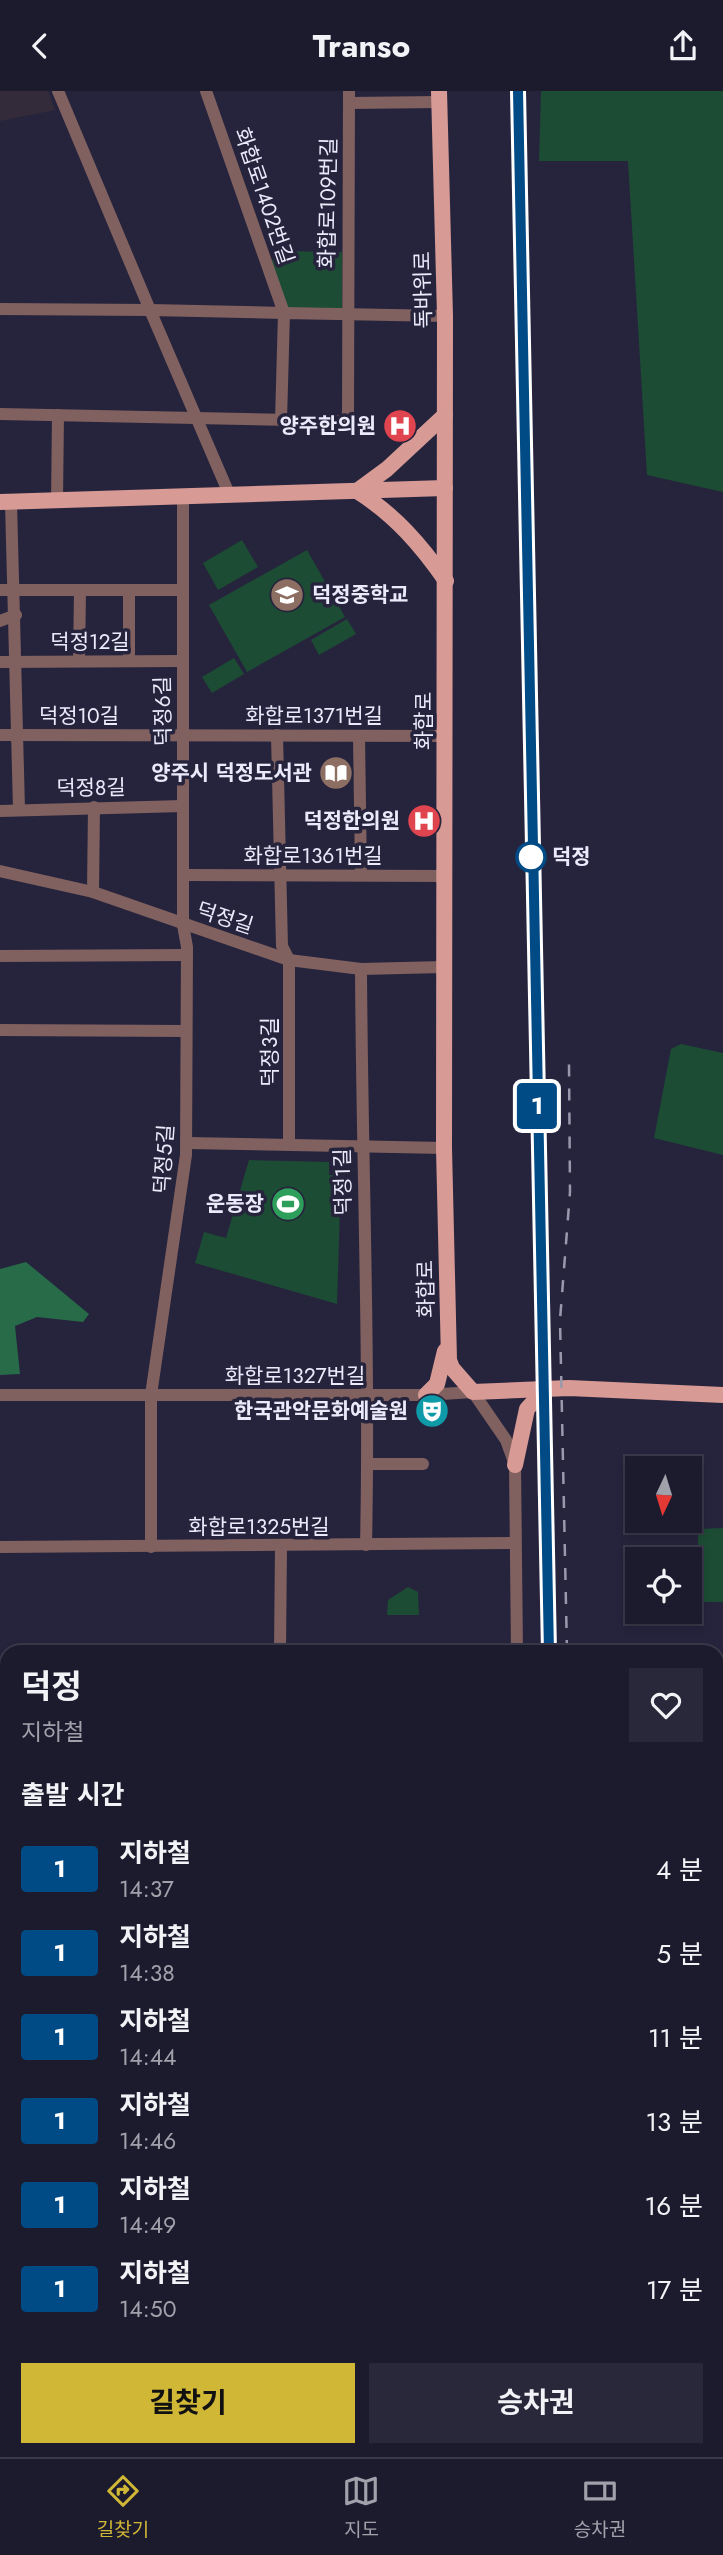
<!DOCTYPE html>
<html lang="ko">
<head>
<meta charset="utf-8">
<style>
  :root { --surface:#1c1b2e; --page:#29283a; --text:#f1f3f6; --muted:#a0a1aa; --line:#3a394a; --accent:#d1b736 }
  body { margin:0; font-family:Jost,"Noto Sans KR",sans-serif; background:var(--page); color:var(--text); height:100vh; display:flex; flex-direction:column; font-size:26px; white-space:nowrap }
  * { box-sizing:border-box; margin:0 }
  p { font-size:23px; color:var(--muted) }
  .icon { flex:none; width:38px; height:38px; fill:none; stroke:currentColor; stroke-width:2; stroke-linecap:round; stroke-linejoin:round }
  .map { position:relative; flex:1; overflow:hidden }
  .side { position:absolute; left:0px; top:1554px; width:724px; height:812px; display:flex; flex-direction:column; background:var(--surface); border-radius:21px 21px 0 0; box-shadow:0 4px 10px #0003,0 0 0 2px var(--line) }
  .side>* { flex:none }
  .badge { padding:0 14px; border-radius:5px; font-size:24px; line-height:46px }
  .needle { width:46px; rotate:184deg }
  .tools { position:absolute; left:625px; top:1365px; display:grid; gap:14px }
  .tools a { display:grid; place-items:center; width:77px; height:77px; border-radius:0px; background:var(--surface); box-shadow:0 4px 10px #0003,0 0 0 2px var(--line); font-size:35px }
  .map>.badge { position:absolute; translate:-50% -50%; box-shadow:0 0 0 4px #fff }
  h2 { padding:0 21px; font-size:26px; line-height:63px }
  .round { display:grid; place-items:center; flex:none; width:74px; height:74px; border-radius:0px; background:var(--page) }
  .summary { display:flex; align-items:center; justify-content:space-between; height:119px; padding:0 21px }
  h1 { font-size:33px; font-weight:700; line-height:52px }
  .primary-button { display:flex; gap:14px; margin-top:auto; padding:14px 21px }
  .primary-button a { flex:1; height:80px; border-radius:0px; background:var(--accent); color:#111; font-size:28px; font-weight:700; line-height:80px; text-align:center }
  .primary-button a+a { background:var(--page); color:var(--text) }
  ul { padding:0; list-style:none }
  li { display:flex; align-items:center; gap:21px; height:84px; padding:0 21px }
  li div { flex:1 }
  li b { display:block; font-size:26px }
  li em { font-style:normal }
  li .badge { min-width:77px; font-weight:700; text-align:center }
  header { display:flex; justify-content:space-between; align-items:center; height:91px; padding:0 21px; background:var(--surface); font-size:32px; font-weight:700 }
  .tabs { display:flex; justify-content:space-around; align-items:center; height:98px; border-top:2px solid var(--line); background:var(--surface); font-size:19px; color:var(--muted) }
  .tabs a { display:grid; justify-items:center; gap:4px }
  .tabs .selected { color:var(--accent) }
  .map>svg:first-child { display:block }
  .industrial { fill:#342b3a }
  .green { fill:#1c4c33 }
  .forest { fill:#276b49 }
  .lines { fill:none; stroke-linecap:round; stroke-linejoin:round }
  .minor { stroke:#80615f; stroke-width:12 }
  .major { stroke:#d89a95; stroke-width:16 }
  .rail { stroke:#9998ac; stroke-width:2.5; stroke-dasharray:12 12; stroke-linecap:butt }
  .line-casing { stroke:#fff; stroke-width:16 }
  .line { stroke:#004a85; stroke-width:10 }
  .stop-dot { fill:#fff; stroke:#004a85; stroke-width:3.5 }
  .labels { text-anchor:middle; stroke-width:7; stroke-linejoin:round; paint-order:stroke }
  .street-label { font-size:21px; fill:#eaeafb; stroke:#26243d }
  .poi-label { font-size:21px; font-weight:bold; fill:#eaeafb; stroke:#26243d; text-anchor:end }
  .stop-label { font-size:21px; font-weight:bold; fill:#eaeafb; stroke:#26243d; text-anchor:start }
</style>
</head>
<body>
<header><svg class="icon" aria-label="back" viewBox="0 0 24 24"><path d="M15 5l-7 7 7 7"/></svg>Transo<svg class="icon" aria-label="share" viewBox="0 0 24 24"><path d="M12 15V3M7 8l5-5 5 5M5 13v7h14v-7"/></svg></header>
<div class="map">
<svg width="723" height="2366" viewBox="0 0 723 2366">
  <rect width="100%" height="100%" fill="#26243d"/>
  <path class="industrial" d="M0,0H48L55,19L0,30Z"/>
  <g class="green">
    <path d="M541,0H723V401L647,384L628,70H539Z"/>
    <path d="M277,160L342,161V218H288L271,170L277,166Z"/>
    <path d="M242,449L258,476L218,499L203,472Z"/>
    <path d="M307,459L345,526L247,581L209,514Z"/>
    <path d="M347,528L356,543L319,564L311,549Z"/>
    <path d="M234,567L244,583L212,602L202,586Z"/>
    <path d="M681,953L723,962V1064L654,1047L671,958Z"/>
    <path d="M249,1069L329,1071V1084H341L337,1213L195,1172L204,1141L226,1147Z"/>
    <path d="M723,1437V1511H699L698,1438Z"/>
    <path d="M408,1496L418,1501L419,1524H387L388,1509Z"/>
  </g>
  <g class="forest">
    <path d="M26,1171L89,1223L83,1231L37,1226L15,1235L20,1283L0,1284V1178Z"/>
    <path d="M7,1724V1968L0,1965V1725Z"/>
  </g>
  <g class="lines">
    <g class="minor">
      <path d="M206,0L284,222L150,219L230,405"/>
      <path d="M349,12L439,11"/>
      <path d="M0,218L150,219L58,0"/>
      <path d="M0,323L345,330L348,323L349,0"/>
      <path d="M281,330L284,222L445,225"/>
      <path d="M57,410L58,324"/>
      <path d="M11,412L19,718"/>
      <path d="M0,499H182"/>
      <path d="M129,499V570"/>
      <path d="M0,530L16,524"/>
      <path d="M79,570L80,499"/>
      <path d="M0,571L181,570"/>
      <path d="M0,644L445,645"/>
      <path d="M277,644L282,855L289,869V1053"/>
      <path d="M359,645L361,784"/>
      <path d="M0,720L183,715"/>
      <path d="M0,780L93,801L289,869L361,878L444,876"/>
      <path d="M183,784L444,785"/>
      <path d="M93,801L94,716"/>
      <path d="M0,865L187,864"/>
      <path d="M361,878C362,1070 370,1262 366,1454"/>
      <path d="M0,939L186,940"/>
      <path d="M187,1052L444,1057"/>
      <path d="M0,1304H151L186,1064L187,856L183,834V406"/>
      <path d="M368,1373H423"/>
      <path d="M0,1456L515,1452"/>
      <path d="M151,1456V1304H426L473,1301L506,1349L515,1374L517,1561"/>
      <path d="M280,1561L281,1455"/>
      <path d="M0,1720H7"/>
      <path d="M0,2310L7,2313"/>
      <path d="M127,2359L145,2366"/>
      <path d="M267,2366L277,2359"/>
      <path d="M529,2366L530,2359"/>
    </g>
    <g class="major">
      <path d="M439,0L445,225L444,1057L449,1269L452,1277L473,1301L569,1297L723,1304"/>
      <path d="M357,400C395,424 421,454 446,490"/>
      <path d="M357,400L387,378L445,324"/>
      <path d="M0,411L445,397"/>
      <path d="M426,1304L437,1293L445,1260"/>
      <path d="M515,1374L527,1318L546,1297"/>
    </g>
    <g class="rail">
      <path d="M518,0L549,1561"/>
      <path d="M567,1561L560,1229L570,1101L569,973"/>
      <path d="M535,2366L536,2359"/>
    </g>
  </g>
  <g class="lines">
    <g class="line-casing">
      <path id="line" d="M518,0L549,1561"/>
    </g>
    <use href="#line" class="line"/>
  </g>
  <defs>
    <g id="hospital-disc" transform="scale(1.75)"><circle r="9.5" fill="#e0444e" stroke="#26243d"/><path d="M-5-5h3v3.5h4V-5h3V5h-3V1.5h-4V5h-3Z" fill="#fff"/></g>
    <g id="school-disc" transform="scale(1.75)"><circle r="9.5" fill="#8d6e63" stroke="#26243d"/><path d="M0-5L7-2L0 1L-7-2ZM-4 1L0 2.5L4 1V4Q0 6-4 4Z" fill="#fff"/></g>
    <g id="library-disc" transform="scale(1.75)"><circle r="9.5" fill="#8d6e63" stroke="#26243d"/><path d="M-6-4Q-3-5.5-.7-3.5V5Q-3 3-6 4ZM6-4Q3-5.5 .7-3.5V5Q3 3 6 4Z" fill="#fff"/></g>
    <g id="stadium-disc" transform="scale(1.75)"><circle r="9.5" fill="#2e9e5b" stroke="#26243d"/><path d="M0-5a6.5 5 0 1 0 0 10a6.5 5 0 1 0 0-10ZM-3.5-1.8h7v3.6h-7Z" fill="#fff"/></g>
    <g id="theatre-disc" transform="scale(1.75)"><circle r="9.5" fill="#0f9aa8" stroke="#26243d"/><path d="M-5-5.5Q0-4 5-5.5V0Q5 5 0 6Q-5 5-5 0ZM-3.3-2.5H-1v1.5H-3.3ZM1-2.5H3.3v1.5H1ZM-2.8 1Q0 5.5 2.8 1Z" fill="#fff"/></g>
  </defs>
  <g fill-rule="evenodd">
    <use href="#hospital-disc" x="400" y="335"/>
    <use href="#school-disc" x="287" y="504"/>
    <use href="#library-disc" x="336" y="682"/>
    <use href="#hospital-disc" x="424" y="730"/>
    <use href="#stadium-disc" x="288" y="1113"/>
    <use href="#theatre-disc" x="432" y="1320"/>
  </g>
  <circle class="stop-dot" cx="531" cy="766" r="14"/>
  <g class="labels">
    <g class="street-label">
      <text transform="translate(264 105) rotate(71)" y="7">화합로1402번길</text>
      <text transform="translate(328 112) rotate(-89)" y="7">화합로109번길</text>
      <text transform="translate(423 199) rotate(-91)" y="7">독바위로</text>
      <text x="90" y="558">덕정12길</text>
      <text transform="translate(163 620) rotate(-91)" y="7">덕정6길</text>
      <text x="79" y="632">덕정10길</text>
      <text x="314" y="632">화합로1371번길</text>
      <text transform="translate(424 630) rotate(-90)" y="7">화합로</text>
      <text transform="translate(91 697) rotate(-1)" y="7">덕정8길</text>
      <text x="313" y="772">화합로1361번길</text>
      <text transform="translate(225 827) rotate(18)" y="7">덕정길</text>
      <text transform="translate(270 961) rotate(-90)" y="7">덕정3길</text>
      <text transform="translate(164 1068) rotate(-86)" y="7">덕정5길</text>
      <text transform="translate(343 1091) rotate(-91)" y="7">덕정1길</text>
      <text transform="translate(426 1198) rotate(-91)" y="7">화합로</text>
      <text x="295" y="1292">화합로1327번길</text>
      <text x="259" y="1443">화합로1325번길</text>
    </g>
    <g class="poi-label">
      <text x="376" y="342">양주한의원</text>
      <text x="312" y="511" text-anchor="start">덕정중학교</text>
      <text x="312" y="689">양주시 덕정도서관</text>
      <text x="400" y="737">덕정한의원</text>
      <text x="264" y="1120">운동장</text>
      <text x="408" y="1327">한국관악문화예술원</text>
    </g>
    <g class="stop-label">
      <text x="552" y="773">덕정</text>
    </g>
  </g>
</svg>
<div class="tools">
<a><svg class="needle" viewBox="-14 -14 28 28"><path d="M0-13l5 13h-10z" fill="#e53935"/><path d="M0 13l5-13h-10z" fill="#a0a1aa"/></svg></a>
<a><svg class="icon" aria-label="locate" viewBox="0 0 24 24"><circle cx="12" cy="12" r="6"/><path d="M12 2v4M12 18v4M2 12h4M18 12h4"/></svg></a>
</div>
<b class="badge" style="left:537px;top:1015px;background:#004a85;color:#fff">1</b>
<section class="side">
<div class="summary"><div><h1>덕정</h1><p>지하철</p></div><a class="round"><svg class="icon" aria-label="heart" viewBox="0 0 24 24"><path d="M12 20l-8-8c-3-5 5-10 8-4 3-6 11-1 8 4z"/></svg></a></div>
<h2>출발 시간</h2>
<ul>
<li><span class="badge" style="background:#004a85;color:#fff">1</span><div><b>지하철</b><p>14:37</p></div><em>4 분</em></li>
<li><span class="badge" style="background:#004a85;color:#fff">1</span><div><b>지하철</b><p>14:38</p></div><em>5 분</em></li>
<li><span class="badge" style="background:#004a85;color:#fff">1</span><div><b>지하철</b><p>14:44</p></div><em>11 분</em></li>
<li><span class="badge" style="background:#004a85;color:#fff">1</span><div><b>지하철</b><p>14:46</p></div><em>13 분</em></li>
<li><span class="badge" style="background:#004a85;color:#fff">1</span><div><b>지하철</b><p>14:49</p></div><em>16 분</em></li>
<li><span class="badge" style="background:#004a85;color:#fff">1</span><div><b>지하철</b><p>14:50</p></div><em>17 분</em></li>
</ul>
<div class="primary-button"><a>길찾기</a><a>승차권</a></div>
</section>
</div>
<nav class="tabs">
<a class="selected"><svg class="icon" aria-label="directions" viewBox="0 0 24 24"><path d="M12 3l9 9-9 9-9-9zM9 14v-3h6M13 9l2 2-2 2"/></svg>길찾기</a>
<a><svg class="icon" aria-label="map" viewBox="0 0 24 24"><path d="M3 6l6-2 6 2 6-2v14l-6 2-6-2-6 2zM9 4v14M15 6v14"/></svg>지도</a>
<a><svg class="icon" aria-label="tickets" viewBox="0 0 24 24"><path d="M3 7h18v10H3zM15 7v10"/></svg>승차권</a>
</nav>
</body>
</html>
